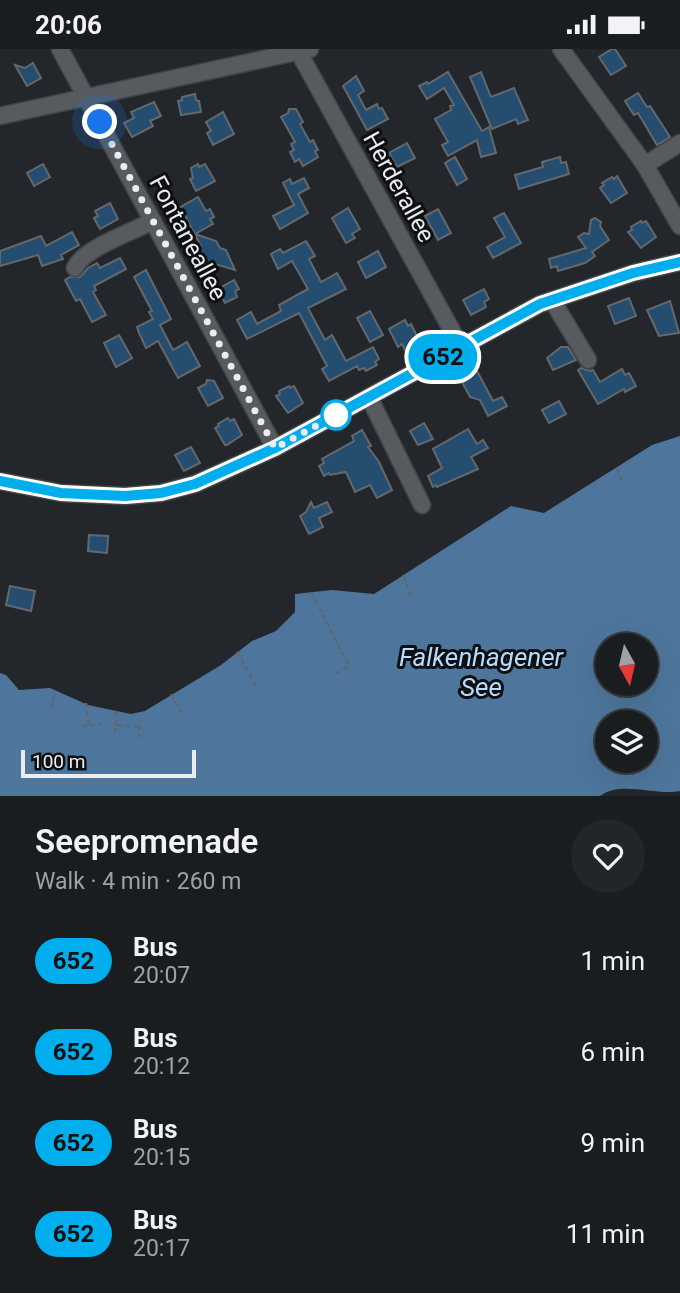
<!DOCTYPE html>
<html lang="en">
<head>
<meta charset="utf-8">
<style>
  :root { --surface:#1a1d20; --page:#232629; --text:#f1f3f6; --muted:#9fa2a5; --line:#383b3e }
  body { margin:0; font-family:Roboto,sans-serif; background:var(--page); color:var(--text); height:100vh; display:flex; flex-direction:column; font-size:26px; white-space:nowrap }
  * { box-sizing:border-box; margin:0 }
  p { font-size:23px; color:var(--muted) }
  .icon { flex:none; width:38px; height:38px; fill:none; stroke:currentColor; stroke-width:2; stroke-linecap:round; stroke-linejoin:round }
  .map { position:relative; height:747px; overflow:hidden }
  .details { display:flex; flex-direction:column; background:var(--surface); flex:1 }
  .details>* { flex:none }
  .badge { padding:0 14px; border-radius:23px; font-size:24px; line-height:46px }
  .needle { width:46px; rotate:172deg }
  .tools { position:absolute; left:595px; top:584px; display:grid; gap:14px }
  .tools a { display:grid; place-items:center; width:63px; height:63px; border-radius:50%; background:var(--surface); box-shadow:0 7px 28px #0002,0 0 0 2px var(--line); font-size:35px }
  .scale { position:absolute; left:21px; bottom:18px; width:175px; box-sizing:border-box; padding-left:7px; border:4px solid #eaedf0; border-top:0; font-size:19px; line-height:24px; white-space:nowrap; color:#eaedf0; -webkit-text-stroke:5px #0e0f11; paint-order:stroke }
  .you { position:absolute; width:35px; height:35px; margin:-18px; border:5px solid #fff; border-radius:50%; background:#1a73e8; box-shadow:0 0 0 10px #1a73e833 }
  .map>.badge { position:absolute; translate:-50% -50%; box-shadow:0 0 0 4px #fff }
  .round { display:grid; place-items:center; flex:none; width:74px; height:74px; border-radius:37px; background:var(--page) }
  .headline { display:flex; align-items:center; justify-content:space-between; height:119px; padding:0 35px }
  h1 { font-size:33px; font-weight:600; line-height:52px }
  ul { padding:0; list-style:none }
  li { display:flex; align-items:center; gap:21px; height:91px; padding:0 35px }
  li div { flex:1 }
  li b { display:block; font-size:26px }
  li em { font-style:normal }
  li .badge { min-width:77px; font-weight:700; text-align:center }
  .status { display:flex; justify-content:space-between; align-items:center; height:49px; padding:0 35px; background:var(--surface); direction:ltr }
  .status svg { height:19px; fill:currentColor }
  .map>svg:first-child { display:block }
  .water { fill:#4e769c; fill-rule:evenodd }
  .building { fill:#254d70; stroke:#63686d; stroke-width:2 }
  .lines { fill:none; stroke-linecap:round; stroke-linejoin:round }
  .minor-casing { stroke:#414548; stroke-width:19 }
  .path { stroke:#626569; stroke-width:2; stroke-dasharray:5 3.5; stroke-linecap:butt }
  .minor { stroke:#575b60; stroke-width:16 }
  .line-casing { stroke:#fff; stroke-width:16 }
  .line { stroke:#00aded; stroke-width:10 }
  .walk { stroke:#eaedf0; stroke-width:7; stroke-dasharray:0 12.6 }
  .stop-dot { fill:#fff; stroke:#00aded; stroke-width:3.5 }
  .labels { text-anchor:middle; stroke-width:6; stroke-linejoin:round; paint-order:stroke }
  .street-label { font-size:24px; fill:#eaedf0; stroke:#0e0f11 }
  .water-label { font-size:26px; font-style:italic; fill:#b6dbfe; stroke:#0e0f11 }
</style>
</head>
<body>
<div class="status"><b>20:06</b><svg viewBox="0 0 49 12"><path d="M0 12V9h3v3zM5 12V6h3v6zM10 12V3h3v9zM15 12V0h3v12zM26 1h20v11H26zM47 4h2v5h-2z"/></svg></div>
<div class="map">
<svg width="680" height="747" viewBox="0 0 680 747">
  <rect width="100%" height="100%" fill="#23272b"/>
  <path class="water" d="M680,387V742C656,747 621,731 600,747H0V624L6,626L19,641L50,639L88,656L131,665L145,662L221,616L252,592L276,582L295,563V545L332,541L374,545L511,457L544,464L652,396ZM607,597H646V635H607ZM607,674H646V712H607Z"/>
  <g class="building">
    <path d="M612,0H615L626,17L611,26L599,8Z"/>
    <path d="M33,14L41,29L27,37L15,16L25,19Z"/>
    <path d="M448,23L482,82L489,78L496,104L481,108L477,91L448,107L442,96L448,93L435,70L451,61L450,57L454,56L444,39L427,50L419,37L427,33L428,35Z"/>
    <path d="M481,23L491,48L514,39L528,71L518,75L516,70L492,80L470,28Z"/>
    <path d="M356,27L364,42L358,46L366,61L377,55L379,60L382,59L388,70L367,81L343,37Z"/>
    <path d="M638,44L647,58L650,57L670,88L657,96L638,64L634,66L625,52Z"/>
    <path d="M195,45L196,51L199,52L201,63L181,66L178,52L182,51V48Z"/>
    <path d="M154,53L161,67L150,72L153,77L132,88L124,74L134,69L131,63Z"/>
    <path d="M289,60H296L303,73L300,75L310,93L313,91L318,101L315,102L318,108L303,117L299,110L295,113L290,103L294,101L291,95L295,93L281,68L288,64Z"/>
    <path d="M223,63L234,85L213,96L207,84L211,82L206,73Z"/>
    <path d="M407,94L415,109L397,118L389,104Z"/>
    <path d="M455,108L467,130L457,136L445,114Z"/>
    <path d="M560,108L561,114L566,113L569,125L519,140L515,126L543,118L542,113Z"/>
    <path d="M43,115L50,128L34,137L27,124Z"/>
    <path d="M198,115L199,118L205,115L215,132L196,142L190,130L193,129L191,119Z"/>
    <path d="M617,127L627,144L611,154L600,139L604,136L602,134L612,128L614,130Z"/>
    <path d="M304,129L309,139L298,145L308,164L280,180L273,167L294,156L283,134L290,130L292,135Z"/>
    <path d="M198,148L206,162L210,160L214,168L210,170L213,175L195,185L216,192L220,199L226,201L235,221L215,215L203,221L205,212L197,199L201,197L185,167L182,169L177,160Z"/>
    <path d="M110,154L118,170L100,180L94,169L98,167L95,162Z"/>
    <path d="M348,159L360,180L352,185L355,189L346,194L332,169Z"/>
    <path d="M438,160L451,184L438,191L425,167Z"/>
    <path d="M504,164L521,194L493,209L487,198L505,188L494,169Z"/>
    <path d="M595,169L601,173L600,177L609,191L592,203L595,207L585,214L558,222L557,217L551,219L549,210L586,199L578,188L584,184L589,185L591,171Z"/>
    <path d="M641,172L642,174L646,172L656,188L641,199L628,183L632,181L631,178Z"/>
    <path d="M72,183L79,196L61,206L63,210L42,217L38,206L0,217V202L41,187L46,197Z"/>
    <path d="M306,192L315,207L309,210L321,233L337,224L346,240L308,259L325,291L332,286L346,312L373,298L379,310L375,313L377,316L366,322L364,319L359,321L357,317L329,332L322,320L327,317L299,264L247,290L237,271L251,263L257,275L281,262L279,256L308,240L292,212L278,220L271,205L280,200L283,204Z"/>
    <path d="M378,202L386,218L366,229L358,213Z"/>
    <path d="M120,209L126,220L94,237L96,241L93,243L106,266L92,273L80,250L76,252L65,231L70,228H80L88,219L97,214L100,219Z"/>
    <path d="M146,221L171,270L160,276L173,301L187,293L200,317L178,329L158,292L146,299L139,284L137,278L153,270L149,263L152,262L134,228Z"/>
    <path d="M234,231L239,240L235,242L237,248L225,254L218,240Z"/>
    <path d="M484,240L489,250L484,253L486,258L471,266L463,251Z"/>
    <path d="M629,249L636,267L615,275L608,257Z"/>
    <path d="M670,252L679,284L659,287L647,261Z"/>
    <path d="M370,262L383,286L370,293L357,269Z"/>
    <path d="M405,271L408,277L411,275L417,287L414,289L417,294L405,301L402,295L398,298L389,280Z"/>
    <path d="M119,286L132,309L116,318L104,294Z"/>
    <path d="M561,298H568L576,311L553,321L547,309Z"/>
    <path d="M581,319L590,322L593,321L600,333L622,320L625,326L629,324L636,337L625,343L624,340L598,355L578,321Z"/>
    <path d="M477,322L493,352L502,348L507,357L488,367L480,351L470,348L461,331L462,327Z"/>
    <path d="M207,331L214,332L223,349L208,357L198,339L206,335Z"/>
    <path d="M289,337L290,339L294,337L303,354L288,364L276,347L280,345L279,342Z"/>
    <path d="M559,352L566,365L549,374L542,361Z"/>
    <path d="M228,369L230,372L234,370L242,386L227,396H225L215,379L219,377L218,375Z"/>
    <path d="M424,374L433,390L418,396L410,382Z"/>
    <path d="M468,380L477,395L483,391L488,399L471,408L478,420L437,438L436,436L433,438L428,427L442,419L433,400Z"/>
    <path d="M362,381L371,397L368,398L379,413L392,441L377,449L370,436L355,443L346,423L330,426L329,424L324,427L319,417L324,414L322,410L354,392L352,387Z"/>
    <path d="M191,398L200,414L184,422L175,406Z"/>
    <path d="M311,453L314,459L327,453L332,463L319,469L323,478L309,485L300,467L306,463Z"/>
    <path d="M89,486L108,487L107,504L88,502Z"/>
    <path d="M10,537L35,542L31,562L6,556Z"/>
  </g>
  <g class="lines">
    <g class="minor-casing">
      <g id="minor">
        <path d="M60,0L275,399"/>
        <path d="M297,0L461,298"/>
        <path d="M561,0L645,116L680,177"/>
        <path d="M0,67L310,0"/>
        <path d="M645,116L680,94"/>
        <path d="M75,219C82,200 134,182 153,172"/>
        <path d="M552,251L588,311"/>
        <path d="M369,348L422,456"/>
        <path d="M0,432L61,444L125,447L161,444L195,435L275,399L540,255L633,224L680,213"/>
      </g>
    </g>
    <g class="path">
      <path d="M617,419L623,435"/>
      <path d="M403,526L411,547"/>
      <path d="M311,543L349,617L335,625"/>
      <path d="M237,603L256,637"/>
      <path d="M171,645L184,668"/>
      <path d="M86,654L89,676"/>
      <path d="M52,659L55,641"/>
      <path d="M116,676L139,678"/>
      <path d="M82,677L102,675"/>
      <path d="M115,684L117,661"/>
      <path d="M139,689L140,671"/>
    </g>
    <use href="#minor" class="minor"/>
  </g>
  <g class="lines">
    <g class="line-casing">
      <path id="line" d="M0,432L61,444L125,447L161,444L195,435L275,399L540,255L633,224L680,213"/>
    </g>
    <use href="#line" class="line"/>
    <path class="walk" d="M100,73L275,399L340,364L336,366"/>
  </g>
  <circle class="stop-dot" cx="336" cy="366" r="14"/>
  <g class="labels">
    <g class="street-label">
      <text transform="translate(399 138) rotate(61)" y="8">Herderallee</text>
      <text transform="translate(188 189) rotate(62)" y="8">Fontaneallee</text>
    </g>
    <g class="water-label">
      <text x="481" y="617">Falkenhagener<tspan x="481" dy="30">See</tspan></text>
    </g>
  </g>
</svg>
<div class="tools">
<a><svg class="needle" viewBox="-14 -14 28 28"><path d="M0-13l5 13h-10z" fill="#e53935"/><path d="M0 13l5-13h-10z" fill="#9fa2a5"/></svg></a>
<a><svg class="icon" aria-label="layers" viewBox="0 0 24 24"><path d="M12 4l9 5-9 5-9-5zM3 14l9 5 9-5"/></svg></a>
</div>
<div class="scale">100 m</div>
<div class="you" style="left:100px;top:73px"></div>
<b class="badge" style="left:443px;top:308px;background:#00aded;color:#111">652</b>
</div>
<section class="details">
<div class="headline"><div><h1>Seepromenade</h1><p>Walk · 4 min · 260 m</p></div><a class="round"><svg class="icon" aria-label="heart" viewBox="0 0 24 24"><path d="M12 20l-8-8c-3-5 5-10 8-4 3-6 11-1 8 4z"/></svg></a></div>
<ul>
<li><span class="badge" style="background:#00aded;color:#111">652</span><div><b>Bus</b><p>20:07</p></div><em>1 min</em></li>
<li><span class="badge" style="background:#00aded;color:#111">652</span><div><b>Bus</b><p>20:12</p></div><em>6 min</em></li>
<li><span class="badge" style="background:#00aded;color:#111">652</span><div><b>Bus</b><p>20:15</p></div><em>9 min</em></li>
<li><span class="badge" style="background:#00aded;color:#111">652</span><div><b>Bus</b><p>20:17</p></div><em>11 min</em></li>
</ul>
</section>
</body>
</html>
